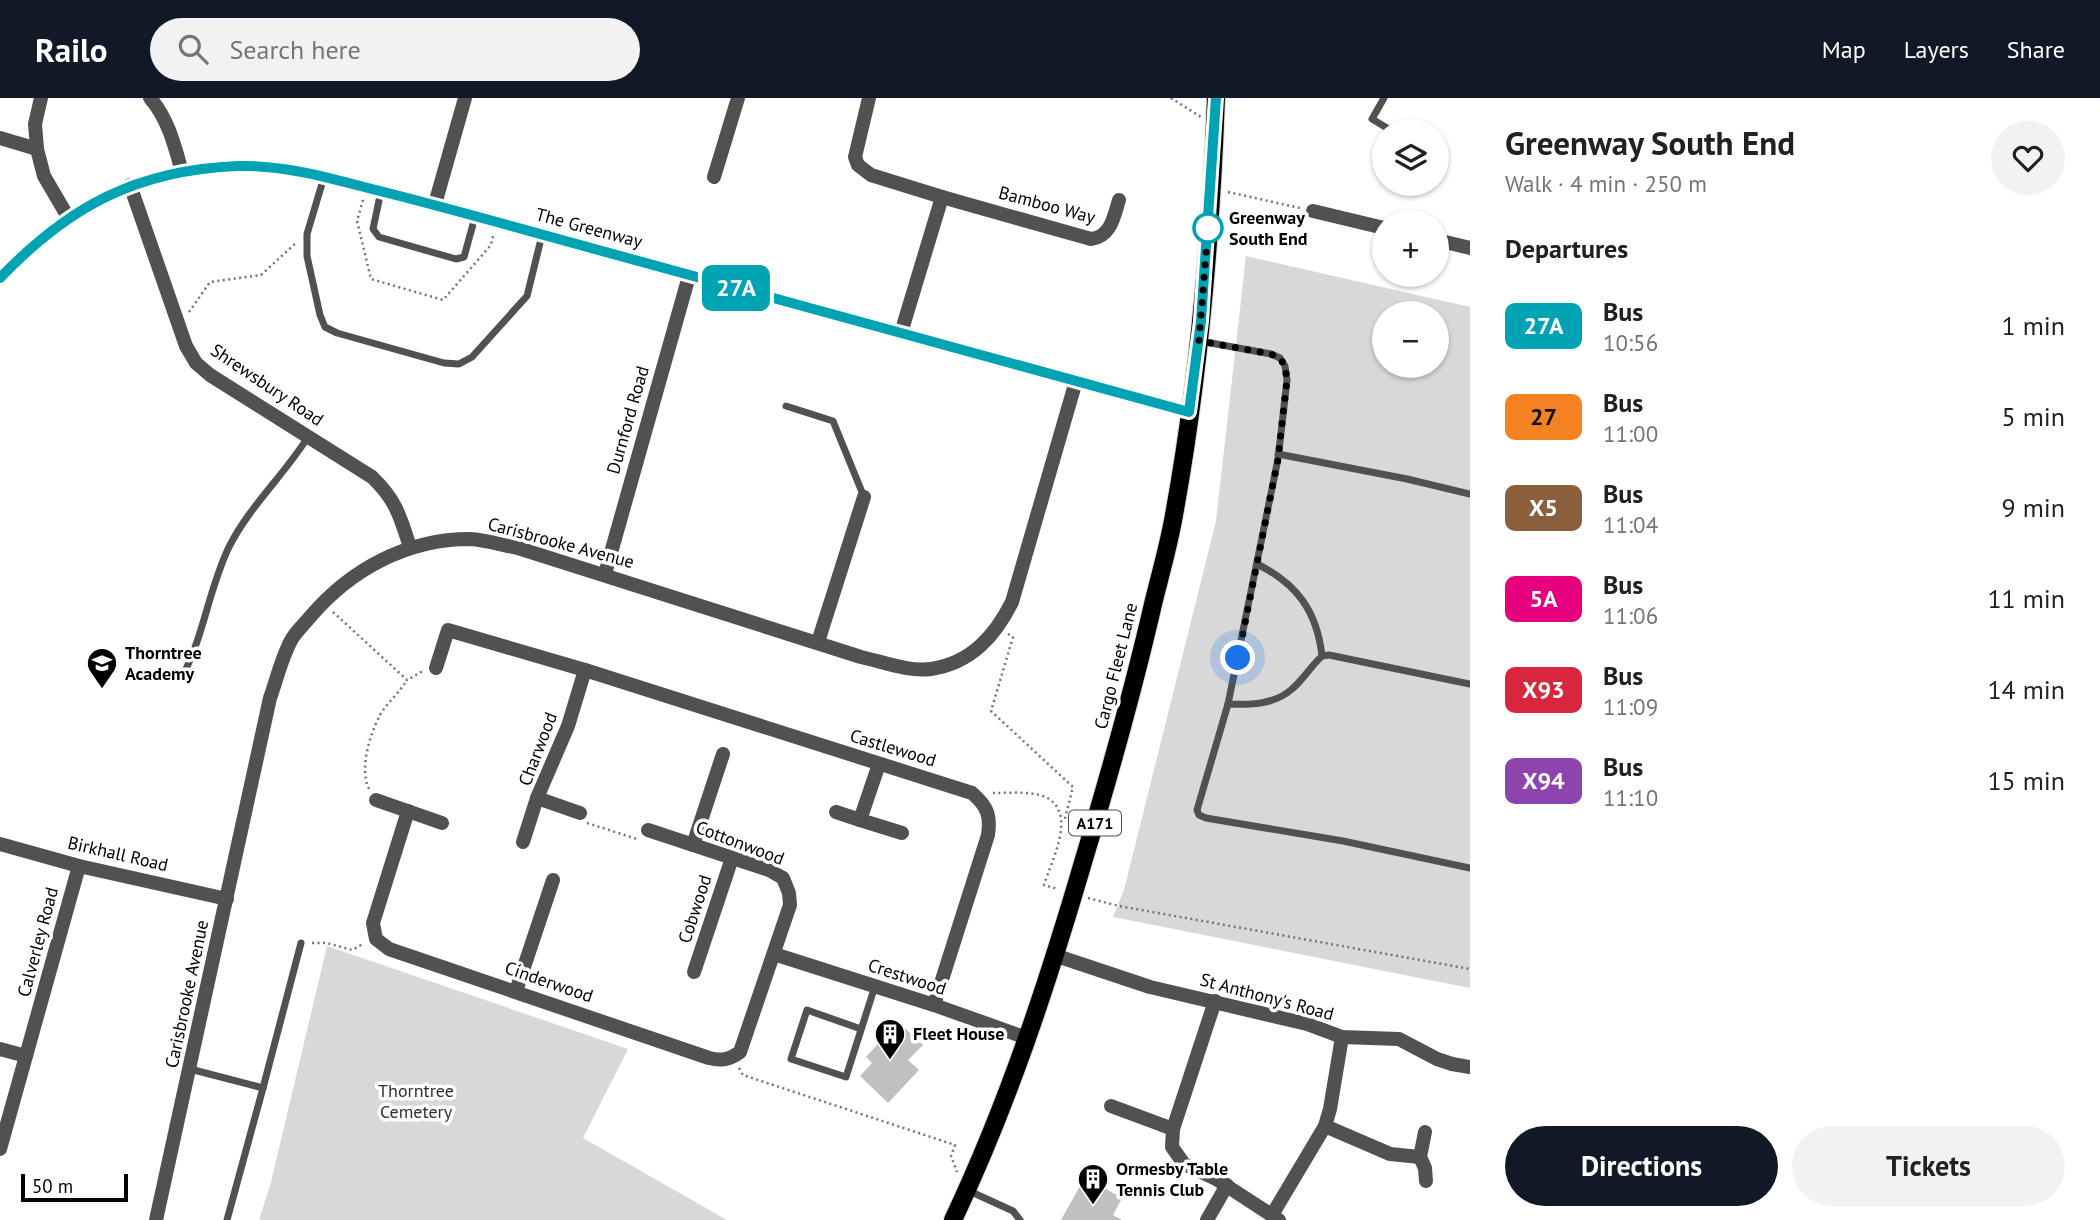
<!DOCTYPE html>
<html lang="en">
<head>
<meta charset="utf-8">
<style>
  :root { --surface:#fff; --page:#f2f2f2; --text:#202124; --muted:#757577; --accent:#111827 }
  body { margin:0; font-family:"PT Sans",sans-serif; background:var(--page); color:var(--text); height:100vh; display:flex; flex-direction:column; font-size:26px; white-space:nowrap }
  * { box-sizing:border-box; margin:0 }
  p { font-size:23px; color:var(--muted) }
  .icon { flex:none; width:38px; height:38px; fill:none; stroke:currentColor; stroke-width:2; stroke-linecap:round; stroke-linejoin:round }
  .map { position:relative; flex:1; overflow:hidden }
  .side { display:flex; flex-direction:column; background:var(--surface); width:630px }
  .side>* { flex:none }
  .badge { padding:0 14px; border-radius:10px; font-size:24px; line-height:46px }
  .tools { position:absolute; left:1372px; top:21px; display:grid; gap:14px }
  .tools a { display:grid; place-items:center; width:77px; height:77px; border-radius:50%; background:var(--surface); box-shadow:0 2px 5px #0004; font-size:35px }
  .scale { position:absolute; left:21px; bottom:18px; width:107px; box-sizing:border-box; padding-left:7px; border:4px solid #000; border-top:0; font-size:19px; line-height:24px; white-space:nowrap; color:#000; -webkit-text-stroke:5px #fff; paint-order:stroke }
  .you { position:absolute; width:35px; height:35px; margin:-18px; border:5px solid #fff; border-radius:50%; background:#1a73e8; box-shadow:0 0 0 10px #1a73e833 }
  .map>.badge { position:absolute; translate:-50% -50%; box-shadow:0 0 0 4px #fff }
  h2 { padding:0 35px; font-size:26px; line-height:63px }
  .round { display:grid; place-items:center; flex:none; width:74px; height:74px; border-radius:37px; background:var(--page) }
  .headline { display:flex; align-items:center; justify-content:space-between; height:119px; padding:0 35px }
  h1 { font-size:33px; font-weight:800; line-height:52px }
  .cta { display:flex; gap:14px; margin-top:auto; padding:14px 35px }
  .cta a { flex:1; height:80px; border-radius:42px; background:var(--accent); color:#fff; font-size:28px; font-weight:800; line-height:80px; text-align:center }
  .cta a+a { background:var(--page); color:var(--text) }
  ul { padding:0; list-style:none }
  li { display:flex; align-items:center; gap:21px; height:91px; padding:0 35px }
  li div { flex:1 }
  li b { display:block; font-size:26px }
  li em { font-style:normal }
  li .badge { min-width:77px; font-weight:700; text-align:center }
  header { display:flex; align-items:center; gap:42px; box-sizing:border-box; height:98px; padding:0 35px; background:var(--accent); color:#fff }
  header strong { font-size:33px }
  nav { display:flex; gap:38px; margin-inline-start:auto; font-size:24px }
  .search { width:490px; height:63px; background:var(--page); display:flex; align-items:center; gap:18px; box-sizing:border-box; padding:0 24px; border-radius:38px; color:var(--muted); font-size:26px }
  main { display:flex; flex:1; min-height:0 }
  .map>svg:first-child { display:block }
  .green { fill:#d8d8d8; fill-rule:evenodd }
  .building { fill:#c0c0c0 }
  .lines { fill:none; stroke-linecap:round; stroke-linejoin:round }
  .primary-casing { stroke:#dbdbdb; stroke-width:20 }
  .path { stroke:#737373; stroke-width:2.5; stroke-dasharray:2 3.5; stroke-linecap:butt }
  .service { stroke:#515151; stroke-width:7 }
  .minor { stroke:#515151; stroke-width:14 }
  .primary { stroke:#000; stroke-width:18 }
  .line-casing { stroke:#fff; stroke-width:16 }
  .line { stroke:#00a3b4; stroke-width:10 }
  .walk { stroke:#000; stroke-width:7; stroke-dasharray:0 12.6 }
  .stop-dot { fill:#fff; stroke:#00a3b4; stroke-width:3.5 }
  .labels { text-anchor:middle; stroke-width:7; stroke-linejoin:round; paint-order:stroke }
  .shield { fill:#fff; stroke:#4c4c4c; stroke-width:2 }
  .shield-label { font-size:16px; font-weight:bold; fill:#000 }
  .street-label { font-size:18px; fill:#000; stroke:#fff }
  .stop-label { font-size:18px; font-weight:bold; fill:#000; stroke:#fff; text-anchor:start }
  .poi-label { font-size:18px; font-weight:bold; fill:#000; stroke:#fff; text-anchor:start }
  .park-label { font-size:18px; fill:#2f2f2f; stroke:#fff }
</style>
</head>
<body>
<header>
<strong>Railo</strong>
<div class="search"><svg class="icon" aria-label="search" viewBox="0 0 24 24"><circle cx="10" cy="10" r="6"/><path d="M15 15l6 6"/></svg>Search here</div>
<nav><a>Map</a><a>Layers</a><a>Share</a></nav>
</header>
<main>
<div class="map">
<svg width="1470" height="1122" viewBox="0 0 1470 1122">
  <rect width="100%" height="100%" fill="#fff"/>
  <g class="green">
    <path d="M1246,158L1470,209V890L1113,819L1124,792L1216,423ZM1384,215H1437V268H1384Z"/>
    <path d="M327,848L628,951L583,1040L727,1122H259L271,1084Z"/>
  </g>
  <g class="building">
    <path d="M898,924L923,947L908,962L919,972L888,1005L860,978L872,965L866,959Z"/>
    <path d="M1085,1079L1122,1100L1113,1117L1122,1122H1061Z"/>
  </g>
  <g class="lines">
    <g class="primary-casing">
      <path id="primary" d="M953,1122C1008,1006 1048,884 1084,761C1110,675 1134,589 1154,502C1161,474 1169,446 1174,417C1199,280 1211,139 1216,0"/>
    </g>
    <g class="path">
      <path d="M1171,0L1201,19"/>
      <path d="M1228,94L1300,110"/>
      <path d="M363,102L357,123L371,181L443,202L491,147L493,138"/>
      <path d="M189,214L210,184L261,177L297,144"/>
      <path d="M333,514L407,582L423,573"/>
      <path d="M1008,536L1013,539L991,613L1073,689L1064,724"/>
      <path d="M369,691C359,671 370,636 380,617C388,604 399,595 407,582"/>
      <path d="M993,695C1009,695 1028,693 1043,698C1079,712 1052,761 1044,787L1058,791"/>
      <path d="M587,725L637,741"/>
      <path d="M1088,800L1119,808L1470,871"/>
      <path d="M312,845H327L352,852L363,846"/>
      <path d="M739,970L743,977L955,1047L951,1058L957,1074"/>
    </g>
    <g class="service">
      <path d="M1384,0L1372,21L1392,33"/>
      <path d="M324,79L307,136V158L320,217L325,229L337,235L444,265L459,266L472,259L527,198L542,137"/>
      <path d="M381,93L373,131L379,139L456,161L464,159L475,119"/>
      <path d="M1200,243L1271,256L1280,260L1285,268L1287,282L1278,361L1228,606L1197,712L1199,717L1206,720L1343,743L1470,770"/>
      <path d="M786,308L833,323L864,399"/>
      <path d="M1278,356L1407,381L1470,396"/>
      <path d="M1257,466C1297,486 1317,513 1322,558"/>
      <path d="M183,577C204,537 209,490 229,449C249,409 284,377 308,339"/>
      <path d="M1228,606C1250,607 1274,607 1292,591C1303,582 1311,568 1322,558L1329,557L1470,586"/>
      <path d="M861,931L807,912L791,961L846,979L875,888"/>
      <path d="M190,971L263,990L227,1122"/>
      <path d="M263,990L301,845"/>
      <path d="M967,1092L1013,1113L1020,1122"/>
    </g>
    <g class="minor">
      <path d="M150,0C168,20 175,49 182,74"/>
      <path d="M869,0L855,59L858,67L871,77L942,99L901,235"/>
      <path d="M0,40L37,51L44,78L68,119"/>
      <path d="M37,51L35,26L41,0"/>
      <path d="M714,79L738,0"/>
      <path d="M130,87L186,248L196,265L210,277L372,379C396,402 400,418 410,449"/>
      <path d="M942,99L1091,141C1111,139 1114,118 1119,102"/>
      <path d="M435,106L465,0"/>
      <path d="M1313,113L1384,130"/>
      <path d="M1437,142L1470,150"/>
      <path d="M0,180C69,109 137,71 238,68C283,67 326,79 368,90C427,105 486,121 545,137C760,196 974,255 1189,314"/>
      <path d="M605,476L689,178"/>
      <path d="M818,544L864,399"/>
      <path d="M436,570L448,532L585,572L972,695C987,708 991,717 988,737L934,907"/>
      <path d="M879,666L860,722L902,735"/>
      <path d="M376,702L442,725"/>
      <path d="M408,713L373,825L376,841L389,851L709,960C721,963 729,962 740,954L790,807L789,795L783,780L769,772L648,732"/>
      <path d="M836,714L860,722"/>
      <path d="M580,715L537,700L568,628L585,572"/>
      <path d="M523,744L537,700"/>
      <path d="M0,746L79,768L227,801"/>
      <path d="M693,747L723,656"/>
      <path d="M774,856L934,907L1027,940"/>
      <path d="M1054,857L1150,889L1307,926L1342,939L1399,941L1437,961L1452,966L1470,969"/>
      <path d="M694,874L732,760"/>
      <path d="M516,893L553,782"/>
      <path d="M1215,903L1173,1031L1172,1049L1184,1066L1216,1081L1279,1122"/>
      <path d="M0,951L26,958"/>
      <path d="M1111,1008L1173,1031"/>
      <path d="M1325,1028L1390,1056L1420,1059"/>
      <path d="M1425,1034L1420,1059L1425,1070L1426,1083"/>
      <path d="M0,1051L79,768"/>
      <path d="M1272,1117L1325,1028L1330,1011L1342,939"/>
      <path d="M156,1122L270,600C277,581 282,557 293,539C298,532 305,525 310,519C351,471 407,441 470,441C486,442 502,447 518,450L861,559C883,564 909,574 931,571C971,565 995,538 1012,504L1076,283"/>
      <path d="M1207,1122L1227,1087"/>
    </g>
    <use href="#primary" class="primary"/>
  </g>
  <g class="lines">
    <g class="line-casing">
      <path id="line" d="M0,180C69,108 137,72 238,68C283,67 326,79 368,90C429,105 490,122 551,139C764,197 976,256 1189,314L1201,223L1216,0"/>
    </g>
    <use href="#line" class="line"/>
    <path class="walk" d="M1208,130L1209,117L1199,243L1271,256L1280,260L1285,268L1287,282L1278,361L1238,560"/>
  </g>
  <defs>
    <g id="school-pin" transform="scale(1.575)"><path d="M0 17L-7.5 6A9.5 9.5 0 1 1 7.5 6Z" fill="#000" stroke="#fff"/><path d="M0-5L7-2L0 1L-7-2ZM-4 1L0 2.5L4 1V4Q0 6-4 4Z" fill="#fff"/></g>
    <g id="building-pin" transform="scale(1.575)"><path d="M0 17L-7.5 6A9.5 9.5 0 1 1 7.5 6Z" fill="#000" stroke="#fff"/><path d="M-4-6H4V6H1V3H-1V6H-4ZM-2.5-4.3h1.7v1.8h-1.7ZM.8-4.3h1.7v1.8H.8ZM-2.5-1h1.7V.8h-1.7ZM.8-1h1.7V.8H.8Z" fill="#fff"/></g>
  </defs>
  <g fill-rule="evenodd">
    <use href="#school-pin" x="102" y="565"/>
    <use href="#building-pin" x="890" y="936"/>
    <use href="#building-pin" x="1093" y="1081"/>
  </g>
  <circle class="stop-dot" cx="1208" cy="130" r="14"/>
  <g class="labels">
    <rect class="shield" x="1069" y="712.5" width="52" height="25" rx="5"/>
    <g class="shield-label">
      <text x="1095" y="731">A171</text>
    </g>
    <g class="street-label">
      <text transform="translate(1047 107) rotate(15)" y="6">Bamboo Way</text>
      <text transform="translate(589 130) rotate(15)" y="6">The Greenway</text>
      <text transform="translate(267 287) rotate(34)" y="6">Shrewsbury Road</text>
      <text transform="translate(628 322) rotate(-74)" y="6">Durnford Road</text>
      <text transform="translate(561 445) rotate(15)" y="6">Carisbrooke Avenue</text>
      <text transform="translate(1116 568) rotate(-76)" y="6">Cargo Fleet Lane</text>
      <text transform="translate(893 650) rotate(17)" y="6">Castlewood</text>
      <text transform="translate(538 651) rotate(-69)" y="6">Charwood</text>
      <text transform="translate(740 745) rotate(21)" y="6">Cottonwood</text>
      <text transform="translate(118 756) rotate(13)" y="6">Birkhall Road</text>
      <text transform="translate(695 811) rotate(-72)" y="6">Cobwood</text>
      <text transform="translate(38 844) rotate(-75)" y="6">Calverley Road</text>
      <text transform="translate(907 879) rotate(18)" y="6">Crestwood</text>
      <text transform="translate(549 884) rotate(19)" y="6">Cinderwood</text>
      <text transform="translate(187 896) rotate(-78)" y="6">Carisbrooke Avenue</text>
      <text transform="translate(1267 899) rotate(15)" y="6">St Anthony's Road</text>
    </g>
    <g class="stop-label">
      <text x="1229" y="126">Greenway<tspan x="1229" dy="21">South End</tspan></text>
    </g>
    <g class="poi-label">
      <text x="125" y="561">Thorntree<tspan x="125" dy="21">Academy</tspan></text>
      <text x="913" y="942">Fleet House</text>
      <text x="1116" y="1077">Ormesby Table<tspan x="1116" dy="21">Tennis Club</tspan></text>
    </g>
    <g class="park-label">
      <text x="416" y="999">Thorntree<tspan x="416" dy="21">Cemetery</tspan></text>
    </g>
  </g>
</svg>
<div class="tools">
<a><svg class="icon" aria-label="layers" viewBox="0 0 24 24"><path d="M12 4l9 5-9 5-9-5zM3 14l9 5 9-5"/></svg></a>
<a>+</a>
<a>−</a>
</div>
<div class="scale">50 m</div>
<div class="you" style="left:1238px;top:560px"></div>
<b class="badge" style="left:736px;top:190px;background:#00a3b4;color:#fff">27A</b>
</div>
<section class="side">
<div class="headline"><div><h1>Greenway South End</h1><p>Walk · 4 min · 250 m</p></div><a class="round"><svg class="icon" aria-label="heart" viewBox="0 0 24 24"><path d="M12 20l-8-8c-3-5 5-10 8-4 3-6 11-1 8 4z"/></svg></a></div>
<h2>Departures</h2>
<ul>
<li><span class="badge" style="background:#00a3b4;color:#fff">27A</span><div><b>Bus</b><p>10:56</p></div><em>1 min</em></li>
<li><span class="badge" style="background:#f58220;color:#111">27</span><div><b>Bus</b><p>11:00</p></div><em>5 min</em></li>
<li><span class="badge" style="background:#8b5e3c;color:#fff">X5</span><div><b>Bus</b><p>11:04</p></div><em>9 min</em></li>
<li><span class="badge" style="background:#e6007e;color:#fff">5A</span><div><b>Bus</b><p>11:06</p></div><em>11 min</em></li>
<li><span class="badge" style="background:#d7263d;color:#fff">X93</span><div><b>Bus</b><p>11:09</p></div><em>14 min</em></li>
<li><span class="badge" style="background:#8e44ad;color:#fff">X94</span><div><b>Bus</b><p>11:10</p></div><em>15 min</em></li>
</ul>
<div class="cta"><a>Directions</a><a>Tickets</a></div>
</section>
</main>
</body>
</html>
